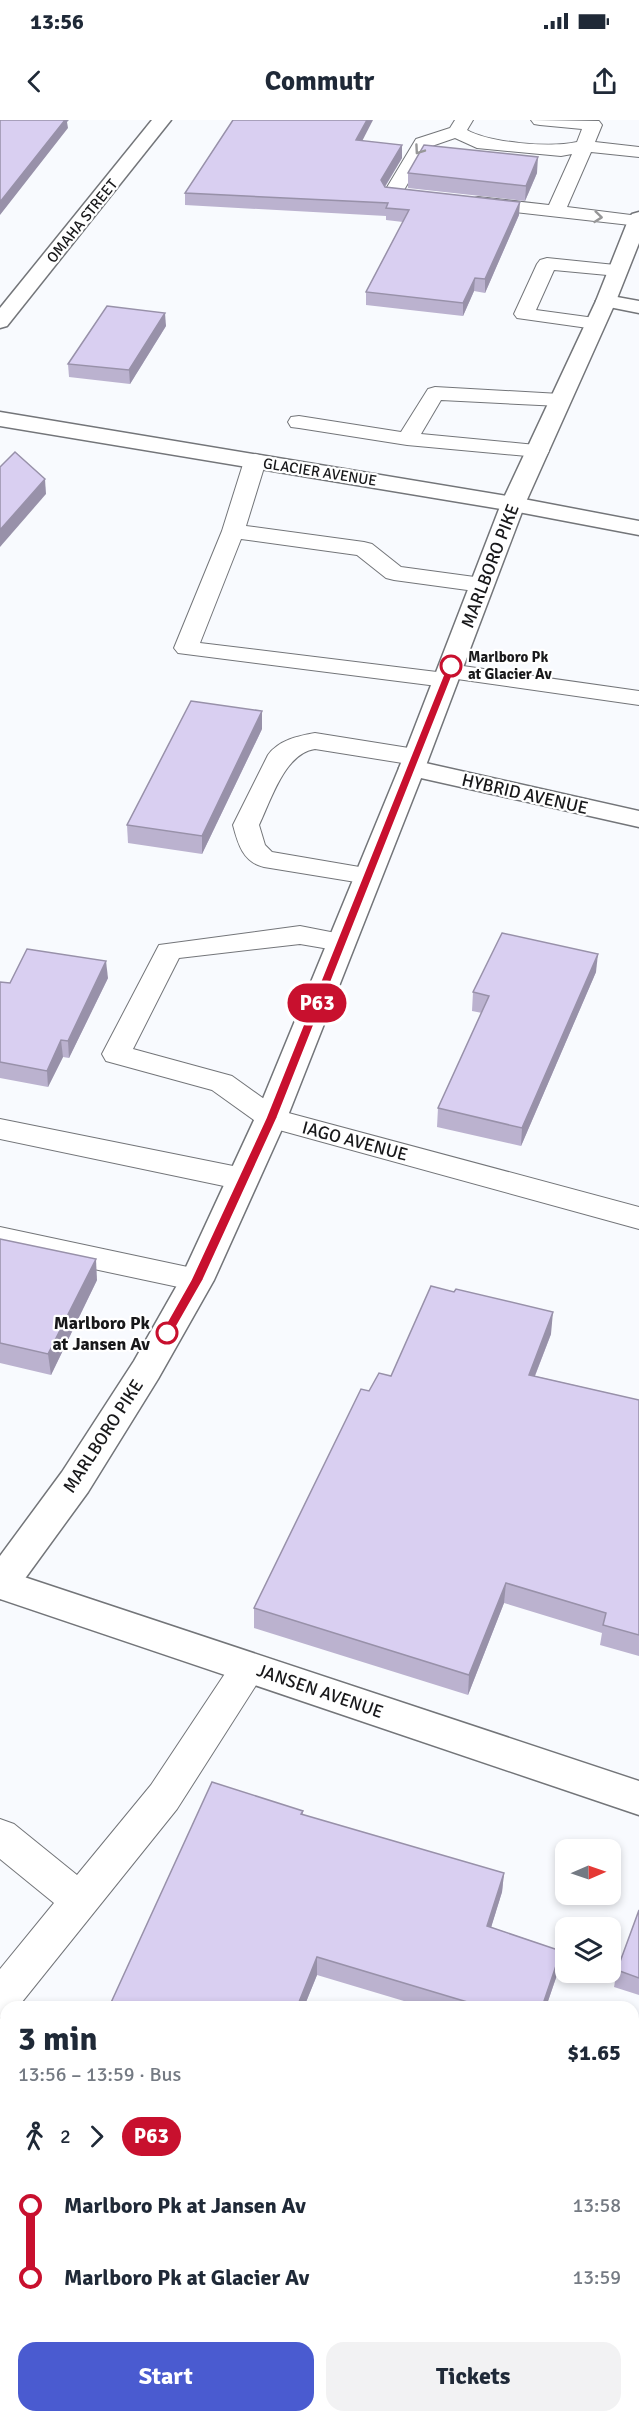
<!DOCTYPE html>
<html lang="en">
<head>
<meta charset="utf-8">
<style>
  :root { --surface:#fff; --page:#f2f2f3; --text:#1f2937; --muted:#747a83; --accent:#4a5bd0 }
  body { margin:0; font-family:Signika,sans-serif; background:var(--page); color:var(--text); height:100vh; display:flex; flex-direction:column; font-size:22px; white-space:nowrap }
  * { box-sizing:border-box; margin:0 }
  p { font-size:20px; color:var(--muted) }
  .icon { flex:none; width:33px; height:33px; fill:none; stroke:currentColor; stroke-width:2; stroke-linecap:round; stroke-linejoin:round }
  .map { position:relative; flex:1; overflow:hidden }
  .drawer { position:absolute; left:0px; top:1881px; width:639px; height:422px; display:flex; flex-direction:column; background:var(--surface); border-radius:18px 18px 0 0; box-shadow:0 3px 9px #0003 }
  .drawer>* { flex:none }
  .badge { padding:0 12px; border-radius:20px; font-size:21px; line-height:39px }
  .needle { width:39px; rotate:88deg }
  .buttons { position:absolute; left:555px; top:1719px; display:grid; gap:12px }
  .buttons a { display:grid; place-items:center; width:66px; height:66px; border-radius:12px; background:var(--surface); box-shadow:0 3px 9px #0003; font-size:30px }
  .map>.badge { position:absolute; translate:-50% -50%; box-shadow:0 0 0 3px #fff }
  .legs { display:flex; align-items:center; gap:9px; height:66px; padding:0 18px; font-size:20px }
  .legs p { margin-inline-start:auto }
  .head { display:flex; align-items:center; justify-content:space-between; height:102px; padding:0 18px }
  h1 { font-size:33px; font-weight:800; line-height:45px }
  .action { display:flex; gap:12px; margin-top:auto; padding:12px 18px }
  .action a { flex:1; height:69px; border-radius:18px; background:var(--accent); color:#fff; font-size:24px; font-weight:800; line-height:69px; text-align:center }
  .action a+a { background:var(--page); color:var(--text) }
  ul { padding:0 18px; list-style:none }
  li { display:flex; align-items:center; gap:21px; height:72px; font-size:22px }
  li i { display:grid; place-items:center; width:9px; height:100%; margin:0 8px; background:currentColor }
  li i::after { content:''; width:15px; height:15px; margin:-8px; border:4px solid; border-radius:50%; background:var(--surface) }
  li p { margin-inline-start:auto }
  li:first-child i { background:linear-gradient(#0000 50%,currentColor 0) }
  li:last-child i { background:linear-gradient(currentColor 50%,#0000 0) }
  .status { display:flex; justify-content:space-between; align-items:center; height:42px; padding:0 30px; background:var(--surface); direction:ltr }
  .status svg { height:16px; fill:currentColor }
  header { display:flex; justify-content:space-between; align-items:center; height:78px; padding:0 18px; background:var(--surface); font-size:27px; font-weight:800 }
  .map>svg:first-child { display:block }
  .lines { fill:none; stroke-linecap:round; stroke-linejoin:round }
  .service-casing { stroke:#737579; stroke-width:2 }
  .minor-casing { stroke:#737579; stroke-width:3 }
  .secondary-casing { stroke:#737579; stroke-width:3 }
  .service { fill:#fff; fill-rule:evenodd }
  .minor { fill:#fff; fill-rule:evenodd }
  .secondary { fill:#fff; fill-rule:evenodd }
  .wall { fill:#bbb2cf }
  .shaded-wall { fill:#9891a9 }
  .building { fill:#d9cff1; stroke:#9891a9; stroke-width:1.5 }
  .oneway { stroke:#979798 }
  .line-1 { fill:#c8102e; stroke:#fff; stroke-width:1.5 }
  .stop-1-dot { fill:#fff; stroke:#c8102e; stroke-width:3 }
  .labels { text-anchor:middle; stroke-width:4.5; stroke-linejoin:round; paint-order:stroke }
  .far-street-label { font-size:15px; fill:#18181a; stroke:#fff }
  .far-stop-label { font-size:15px; font-weight:bold; fill:#18181a; stroke:#fff; text-anchor:start }
  .street-label { font-size:18px; fill:#18181a; stroke:#fff }
  .stop-label { font-size:18px; font-weight:bold; fill:#18181a; stroke:#fff; text-anchor:end }
</style>
</head>
<body>
<div class="status"><b>13:56</b><svg viewBox="0 0 49 12"><path d="M0 12V9h3v3zM5 12V6h3v6zM10 12V3h3v9zM15 12V0h3v12zM26 1h20v11H26zM47 4h2v5h-2z"/></svg></div>
<header><svg class="icon" aria-label="back" viewBox="0 0 24 24"><path d="M15 5l-7 7 7 7"/></svg>Commutr<svg class="icon" aria-label="share" viewBox="0 0 24 24"><path d="M12 15V3M7 8l5-5 5 5M5 13v7h14v-7"/></svg></header>
<div class="map">
<svg width="639" height="2302" viewBox="0 0 639 2302">
  <rect width="100%" height="100%" fill="#f8fafe"/>
  <g class="lines">
    <g class="service-casing">
      <g id="service">
        <path d="M455,0H473L467,10C490,23 550,28 577,22L582,9L540,5L534,4L531,0L599,1L602,5L595,22L639,27V37L591,32L567,87L639,96V106L471,87L469,83L471,79L478,77L549,85L572,34L561,36L477,28L455,18L429,27L404,70L435,74L437,78L435,82L428,84L385,78L383,74L416,19L450,8Z"/>
        <path d="M547,138L625,146L628,150L625,154L618,156L554,150L536,190L602,199L605,203L602,207L595,209L517,198L514,194L537,144L540,140Z"/>
        <path d="M435,267L560,274L567,276L570,280L567,284L560,286L441,280L421,314L546,326L549,331L546,336L538,337L407,325L299,308L291,307L288,302L291,297L299,296L401,312L428,269Z"/>
        <path d="M255,334L263,336L266,341L246,406L364,422L372,424L401,447L482,458L490,460L494,465L490,470L482,472L394,460L386,458L357,435L241,419L200,523L437,552L440,546L449,544L639,571V585L457,559L454,565L445,567L178,533L174,528L222,411L244,341L247,336Z"/>
        <path d="M315,613L415,629L424,632L428,637L424,642L415,645L315,629C285,633 271,680 259,705L265,725L272,732L377,750L381,756L377,762L368,764L264,747C243,742 238,724 233,705L268,635C279,620 298,616 315,613Z"/>
        <path d="M300,806L351,816L355,822L351,828L341,831L300,824L179,838L133,929L232,956L281,991L639,1087V1109L261,1005L212,970L106,941L102,934L159,825Z"/>
        <path d="M0,999L243,1048L254,1052L258,1059L254,1066L243,1070L0,1019Z"/>
        <path d="M0,1107L197,1149L208,1152L213,1160L208,1168L197,1171L0,1129Z"/>
        <path d="M249,1533L262,1537L267,1548L177,1689L18,1887H6V1895L0,1898V1849L54,1783L0,1739V1699L14,1704L77,1755L151,1665L236,1537Z"/>
      </g>
    </g>
    <g class="minor-casing">
      <g id="minor">
        <path d="M152,0H171L7,206L0,208V188Z"/>
        <path d="M606,175L639,181V193L599,185L596,181L599,177Z"/>
        <path d="M0,292L513,377L639,401V415L513,391L0,306Z"/>
        <path d="M412,640L639,691V707L403,654L399,648L403,642Z"/>
        <path d="M0,1449L639,1661V1695L0,1479Z"/>
      </g>
    </g>
    <g class="secondary-casing">
      <path id="secondary" d="M639,92V123L616,181L525,384L425,648L287,998L214,1160L158,1259L88,1372L13,1475L0,1479V1436L62,1352L134,1241L180,1160L255,998L399,648L501,384L596,181L629,98L632,94Z"/>
    </g>
    <use href="#service" class="service"/>
    <use href="#minor" class="minor"/>
    <use href="#secondary" class="secondary"/>
  </g>
  <g class="wall">
    <path d="M362,21L402,38L385,67L519,95L485,173L474,171L463,196L366,185V172L403,102L386,100V96L185,85V73Z"/>
    <path d="M408,53H537L525,81L408,68Z"/>
    <path d="M166,206L130,264L69,257L68,244Z"/>
    <path d="M262,609L202,734L128,723L127,705Z"/>
    <path d="M596,852L521,1026L437,1007L438,988L482,893L472,891L473,872Z"/>
    <path d="M108,858L69,938L63,937L48,967L0,958V862L10,863Z"/>
    <path d="M0,1119L97,1160L51,1255L0,1243Z"/>
    <path d="M551,1214L535,1256L639,1280V1536L600,1525L602,1513L504,1483L468,1575L254,1508V1488L369,1271L391,1256Z"/>
    <path d="M303,1691V1695L504,1753L502,1772L491,1807L561,1831L559,1849L546,1887H424L317,1855L304,1887H109Z"/>
    <path d="M639,1790V1875L614,1867L617,1850Z"/>
    <path d="M150,2296H269L267,2302H151Z"/>
  </g>
  <g class="shaded-wall">
    <path d="M62,0H69L67,2L68,8L0,95V82Z"/>
    <path d="M367,0H373L356,33V20Z"/>
    <path d="M402,25V38L381,73V60Z"/>
    <path d="M538,37L537,53L525,81L526,66Z"/>
    <path d="M520,82L519,95L485,173V159Z"/>
    <path d="M475,158L474,171L463,196V183Z"/>
    <path d="M165,193L166,206L130,264L129,250Z"/>
    <path d="M45,359L46,374L0,427V410Z"/>
    <path d="M262,591V609L202,734V716Z"/>
    <path d="M598,834L596,852L521,1026L522,1008Z"/>
    <path d="M106,841L108,858L69,938L68,921Z"/>
    <path d="M61,920L63,937L48,967L47,951Z"/>
    <path d="M96,1139L97,1160L51,1255L48,1234Z"/>
    <path d="M553,1192L551,1214L527,1276L529,1255Z"/>
    <path d="M506,1463L504,1483L468,1575L469,1555Z"/>
    <path d="M504,1753L502,1772L486,1824L487,1806Z"/>
    <path d="M561,1831L559,1849L546,1887H542Z"/>
    <path d="M317,1837V1855L304,1887H297Z"/>
    <path d="M264,2296H269L267,2302H262Z"/>
  </g>
  <g class="building">
    <path d="M0,0H65L0,82Z"/>
    <path d="M233,0H367L356,20L402,25L381,60L385,67L520,82L485,159L475,158L463,183L366,172L409,90L386,88L388,83L185,73Z"/>
    <path d="M424,25L538,37L526,66L408,53Z"/>
    <path d="M107,186L165,193L129,250L68,244Z"/>
    <path d="M15,332L45,359L0,410V347Z"/>
    <path d="M191,581L262,591L202,716L127,705Z"/>
    <path d="M502,813L598,834L522,1008L438,988L489,876L473,872Z"/>
    <path d="M27,829L106,841L68,921L61,920L47,951L0,942V862L10,863Z"/>
    <path d="M0,1119L96,1139L48,1234L0,1223Z"/>
    <path d="M431,1166L454,1172L456,1169L553,1192L529,1255L639,1280V1515L603,1505L606,1493L506,1463L469,1555L254,1488L361,1269L369,1271L379,1253L391,1256Z"/>
    <path d="M212,1662L303,1691L301,1694L504,1753L487,1806L561,1831L542,1887H484L317,1837L297,1887H109Z"/>
    <path d="M639,1790V1858L617,1850Z"/>
    <path d="M633,2227L639,2229V2302H463L465,2296H633Z"/>
    <path d="M169,2296H264L262,2302H240L229,2298L228,2302H184Z"/>
  </g>
  <defs><path id="oneway-chevron" d="M-2-3.5L2.5 0L-2 3.5" fill="none" stroke-width="1.6" stroke-linecap="round" stroke-linejoin="round" transform="scale(1.5)"/></defs>
  <g class="oneway">
    <use href="#oneway-chevron" transform="translate(419 30) rotate(125)"/>
    <use href="#oneway-chevron" transform="translate(598 97) rotate(6)"/>
  </g>
  <path class="line-1" d="M451,543L456,546L277,998L203,1160L171,1216H163L161,1213L191,1160L266,998L447,546Z"/>
  <g class="stop-1-dot">
    <circle cx="451" cy="546" r="10"/>
    <circle cx="167" cy="1213" r="10"/>
  </g>
  <g class="labels">
    <g class="far-street-label">
      <text transform="translate(82 101) rotate(-51)" y="5">OMAHA STREET</text>
      <text transform="translate(320 352) rotate(9)" y="5">GLACIER AVENUE</text>
    </g>
    <g class="far-stop-label">
      <text x="468" y="542">Marlboro Pk<tspan x="468" dy="17">at Glacier Av</tspan></text>
    </g>
    <g class="street-label">
      <text transform="translate(490 446) rotate(-69)" y="6">MARLBORO PIKE</text>
      <text transform="translate(525 674) rotate(13)" y="6">HYBRID AVENUE</text>
      <text transform="translate(355 1021) rotate(15)" y="6">IAGO AVENUE</text>
      <text transform="translate(103 1316) rotate(-57)" y="6">MARLBORO PIKE</text>
      <text transform="translate(320 1571) rotate(19)" y="6">JANSEN AVENUE</text>
    </g>
    <g class="stop-label">
      <text x="150" y="1209">Marlboro Pk<tspan x="150" dy="21">at Jansen Av</tspan></text>
    </g>
  </g>
</svg>
<div class="buttons">
<a><svg class="needle" viewBox="-14 -14 28 28"><path d="M0-13l5 13h-10z" fill="#e53935"/><path d="M0 13l5-13h-10z" fill="#747a83"/></svg></a>
<a><svg class="icon" aria-label="layers" viewBox="0 0 24 24"><path d="M12 4l9 5-9 5-9-5zM3 14l9 5 9-5"/></svg></a>
</div>
<b class="badge" style="left:317px;top:883px;background:#c8102e;color:#fff">P63</b>
<section class="drawer">
<div class="head"><div><h1>3 min</h1><p>13:56 – 13:59 · Bus</p></div><b>$1.65</b></div>
<div class="legs"><svg class="icon" aria-label="walk" viewBox="0 0 24 24"><circle cx="13" cy="4" r="2"/><path d="M13 8l-2 6 4 7M11 14l-3 7M7 12l3-4h3l4 4"/></svg>2<svg class="icon" aria-label="forward" viewBox="0 0 24 24"><path d="M9 5l7 7-7 7"/></svg><b class="badge" style="background:#c8102e;color:#fff">P63</b></div>
<ul>
<li><i style="color:#c8102e"></i><b>Marlboro Pk at Jansen Av</b><p>13:58</p></li>
<li><i style="color:#c8102e"></i><b>Marlboro Pk at Glacier Av</b><p>13:59</p></li>
</ul>
<div class="action"><a>Start</a><a>Tickets</a></div>
</section>
</div>
</body>
</html>
